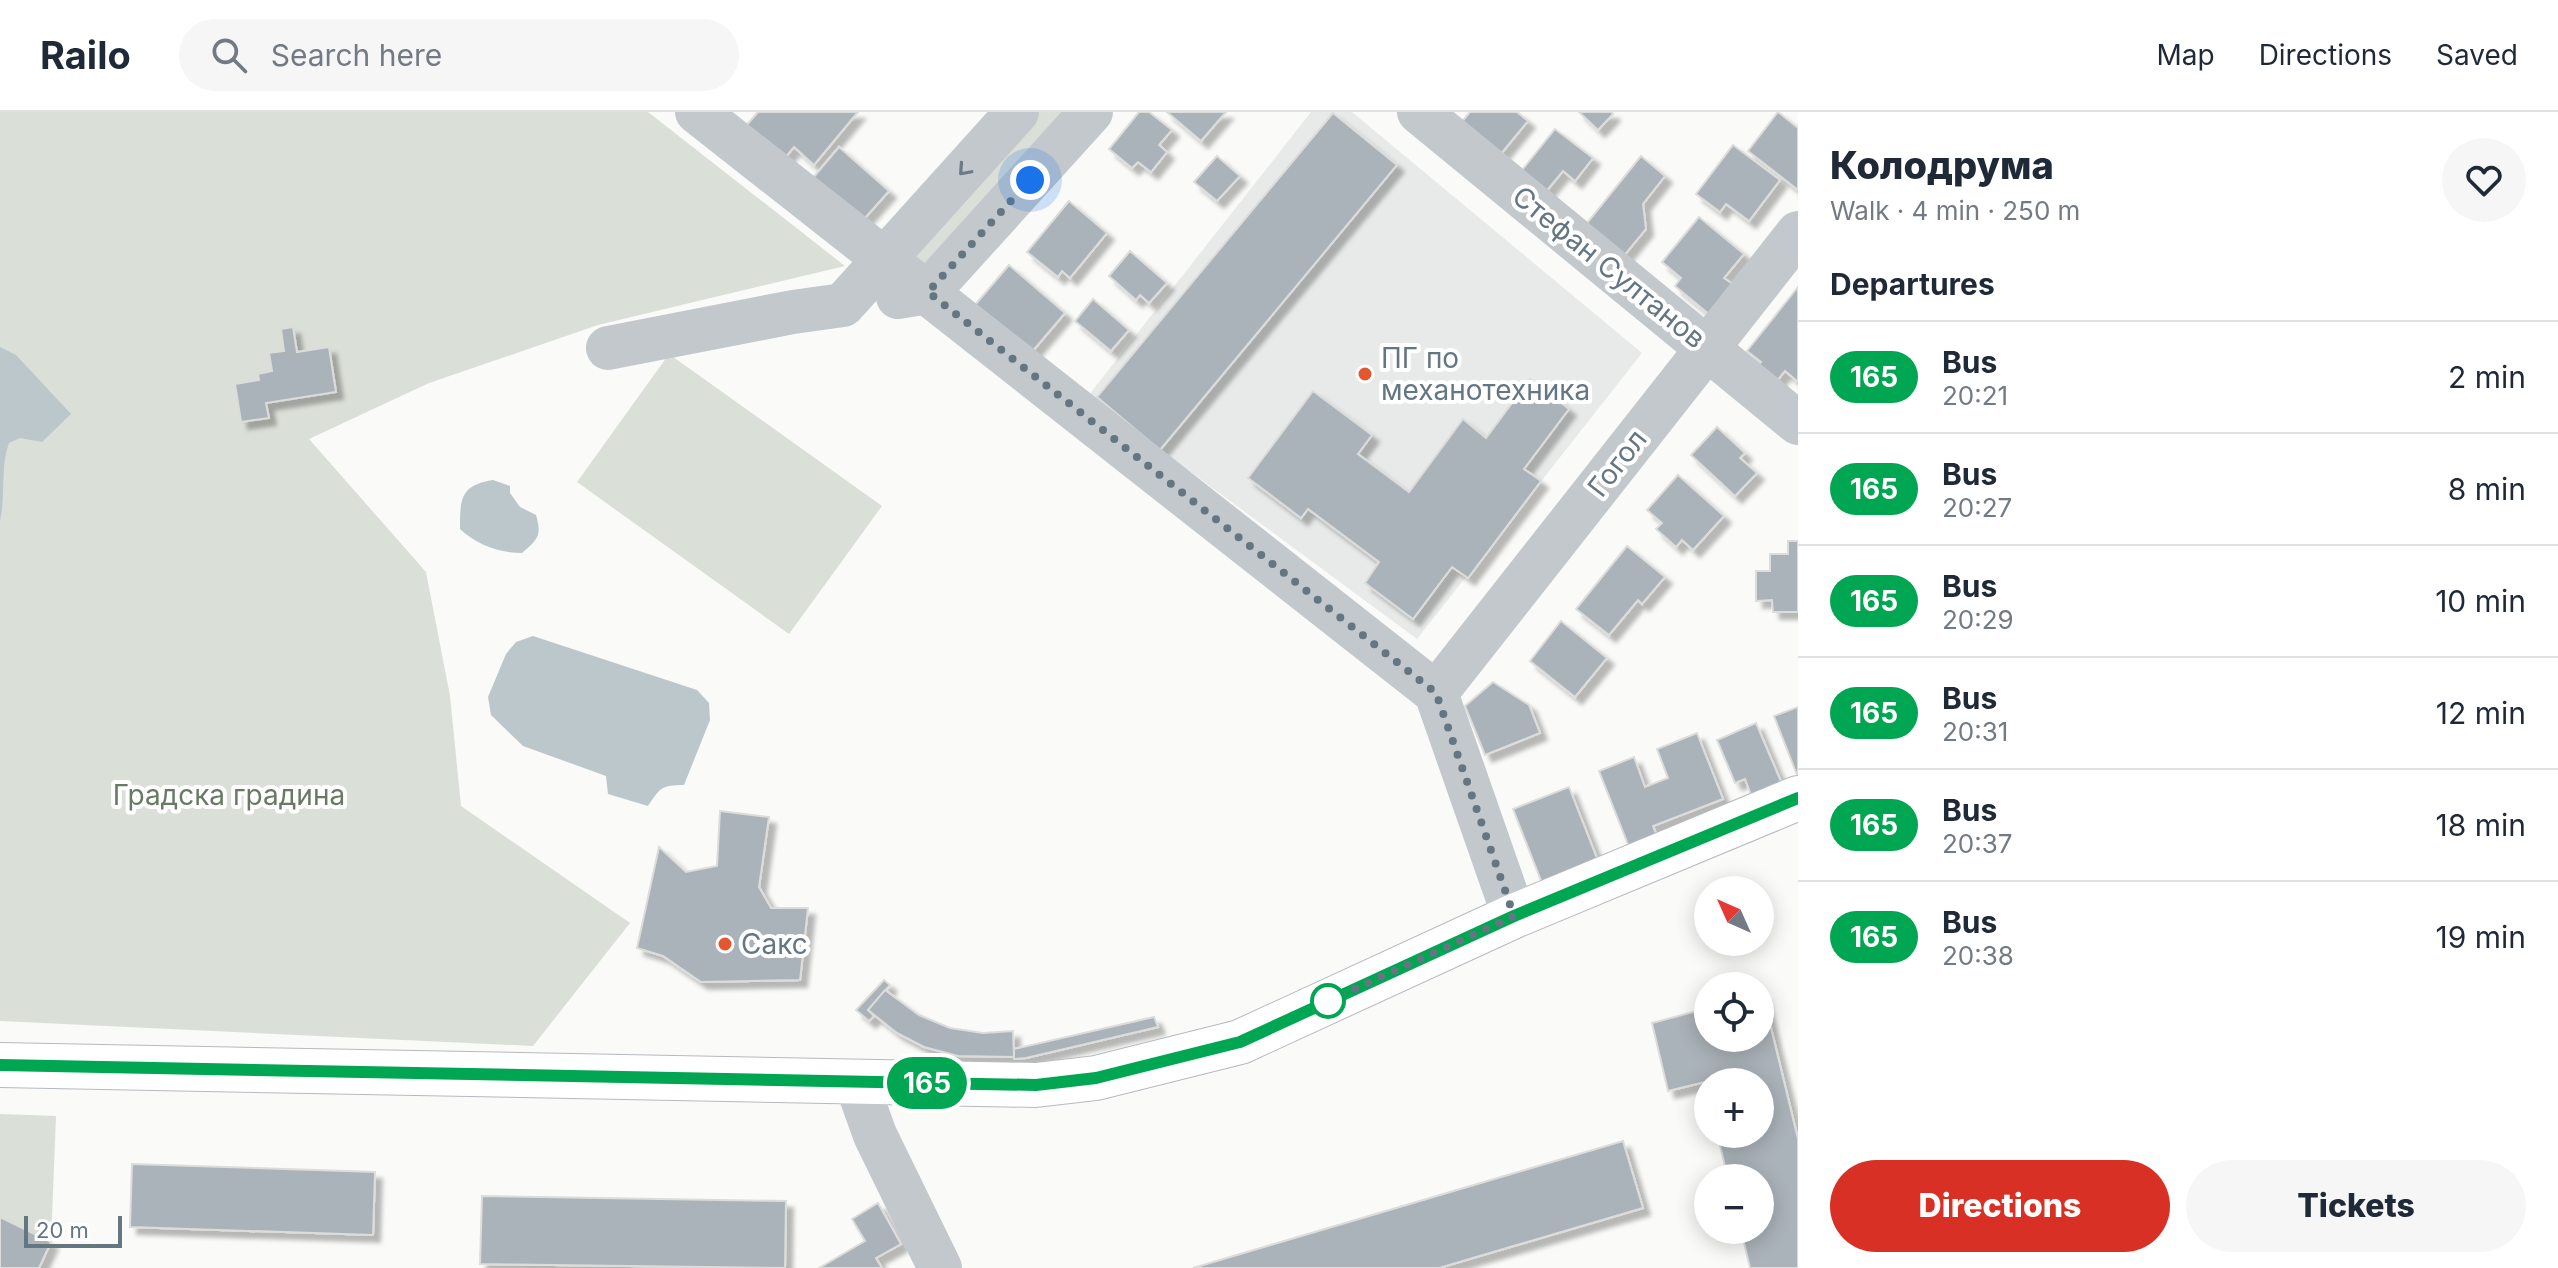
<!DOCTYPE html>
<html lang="en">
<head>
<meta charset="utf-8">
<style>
  :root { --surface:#fff; --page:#f6f6f7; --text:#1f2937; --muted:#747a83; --line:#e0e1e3; --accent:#d93025 }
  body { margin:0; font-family:Inter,sans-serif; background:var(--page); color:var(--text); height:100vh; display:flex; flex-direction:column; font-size:30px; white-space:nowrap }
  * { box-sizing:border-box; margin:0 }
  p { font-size:26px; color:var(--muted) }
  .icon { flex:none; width:44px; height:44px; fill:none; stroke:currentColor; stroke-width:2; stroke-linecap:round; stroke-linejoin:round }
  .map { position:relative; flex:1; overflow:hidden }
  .drawer { display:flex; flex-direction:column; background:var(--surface); width:760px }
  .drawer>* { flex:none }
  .badge { padding:0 16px; border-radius:26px; font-size:28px; line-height:52px }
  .needle { width:52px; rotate:315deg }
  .fabs { position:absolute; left:1694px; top:764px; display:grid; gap:16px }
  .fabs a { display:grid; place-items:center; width:80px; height:80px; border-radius:50%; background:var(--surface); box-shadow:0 4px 20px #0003; font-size:40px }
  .scale { position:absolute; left:24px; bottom:20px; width:98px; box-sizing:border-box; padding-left:8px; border:4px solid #657683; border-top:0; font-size:22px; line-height:28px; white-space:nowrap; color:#657683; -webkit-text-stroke:6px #fff; paint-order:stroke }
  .you { position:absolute; width:40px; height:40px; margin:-20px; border:6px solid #fff; border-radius:50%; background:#1a73e8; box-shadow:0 0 0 12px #1a73e833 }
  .map>.badge { position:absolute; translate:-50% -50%; box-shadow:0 0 0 4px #fff }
  h2 { padding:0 32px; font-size:30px; line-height:72px }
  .round { display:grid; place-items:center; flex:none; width:84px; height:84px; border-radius:42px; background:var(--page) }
  .overview { display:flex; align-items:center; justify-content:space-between; height:136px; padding:0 32px }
  h1 { font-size:38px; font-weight:800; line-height:60px }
  .cta { display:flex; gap:16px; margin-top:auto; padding:16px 32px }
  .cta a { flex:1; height:92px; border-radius:48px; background:var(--accent); color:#fff; font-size:32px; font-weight:800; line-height:92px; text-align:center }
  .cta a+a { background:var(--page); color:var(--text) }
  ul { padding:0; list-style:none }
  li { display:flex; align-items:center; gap:24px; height:112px; padding:0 32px; border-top:2px solid var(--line) }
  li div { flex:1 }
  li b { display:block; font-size:30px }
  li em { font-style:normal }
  li .badge { min-width:88px; font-weight:700; text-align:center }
  header { display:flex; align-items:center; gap:48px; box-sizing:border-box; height:112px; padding:0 40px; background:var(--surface); border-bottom:2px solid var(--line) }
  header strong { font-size:38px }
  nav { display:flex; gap:44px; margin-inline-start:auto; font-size:28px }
  .search { width:560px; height:72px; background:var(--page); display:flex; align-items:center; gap:20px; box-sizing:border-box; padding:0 28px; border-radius:44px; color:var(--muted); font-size:30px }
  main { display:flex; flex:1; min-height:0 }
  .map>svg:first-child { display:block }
  .built { fill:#e8e9e9 }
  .green { fill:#dadfd7 }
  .water { fill:#bbc7cb }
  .building { fill:#aab3b9; stroke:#dcdcda; stroke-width:2; filter:url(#shadow) }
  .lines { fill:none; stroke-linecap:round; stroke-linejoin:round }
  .major-casing { stroke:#b5babe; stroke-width:46 }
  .minor { stroke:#c3c8cc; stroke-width:44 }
  .major { stroke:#fff; stroke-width:44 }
  .oneway { stroke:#6a7a87 }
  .line-casing { stroke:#fff; stroke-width:18 }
  .line { stroke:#00a651; stroke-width:12 }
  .walk { stroke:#657683; stroke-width:8; stroke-dasharray:0 14.4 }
  .poi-dot { fill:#e4572e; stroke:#fff; stroke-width:3 }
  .stop-dot { fill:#fff; stroke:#00a651; stroke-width:4 }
  .labels { text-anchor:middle; stroke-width:8; stroke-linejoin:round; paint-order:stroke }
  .street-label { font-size:28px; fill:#657683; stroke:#fff }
  .poi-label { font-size:28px; fill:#657683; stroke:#fff; text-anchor:start }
  .park-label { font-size:28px; fill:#687a64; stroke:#fff }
</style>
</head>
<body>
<header>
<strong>Railo</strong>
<div class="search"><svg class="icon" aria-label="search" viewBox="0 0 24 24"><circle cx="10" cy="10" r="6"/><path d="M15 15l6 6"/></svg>Search here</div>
<nav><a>Map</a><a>Directions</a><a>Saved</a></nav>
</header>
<main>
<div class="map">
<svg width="1798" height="1156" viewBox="0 0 1798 1156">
  <defs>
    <filter id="shadow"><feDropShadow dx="7" dy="7" stdDeviation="2" flood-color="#0004"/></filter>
  </defs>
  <rect width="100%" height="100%" fill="#fafaf8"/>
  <path class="built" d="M1311,0H1352L1642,241L1417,527L1088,284Z"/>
  <g class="green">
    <path d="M0,0H648L845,154L598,213L429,271L309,327L426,460L450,584L461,694L630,811L533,934L0,909Z"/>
    <path d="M1017,0H1091L928,180L883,146Z"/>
    <path d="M669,242L882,394L789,522L577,370Z"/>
    <path d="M0,1002L56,1004L51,1130L0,1105Z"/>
  </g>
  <g class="water">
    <path d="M0,235L16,243L71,302L42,330L20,326L9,331C0,354 6,382 0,409Z"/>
    <path d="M493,368L510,374V381L520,395L536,403C542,424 538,427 522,441C500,441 477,433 460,417C460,388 460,373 493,368Z"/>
    <path d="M533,524L697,578L709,591L710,608L684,673C661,673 660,676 648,694L608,682L606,664L523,634L491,603L488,585L506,542L516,530Z"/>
  </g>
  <g class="building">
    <path d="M758,0H858L814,53L794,35L778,54L739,22Z"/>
    <path d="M1139,0H1149L1172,18L1159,33L1167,40L1151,60L1138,50L1132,56L1109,37Z"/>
    <path d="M1167,0H1226L1201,29Z"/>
    <path d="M1470,0H1517L1528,9L1500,43L1460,12Z"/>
    <path d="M1579,0H1611L1613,2L1598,18Z"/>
    <path d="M1778,0L1798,16V78L1748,39Z"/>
    <path d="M1333,1L1397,53L1160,338L1097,285Z"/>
    <path d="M1555,17L1593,46L1575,69L1563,59L1544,82L1519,62Z"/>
    <path d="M1733,33L1780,68L1749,109L1726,92L1720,100L1696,82Z"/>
    <path d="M839,35L889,79L856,116L807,73Z"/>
    <path d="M1217,44L1240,64L1217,89L1194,70Z"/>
    <path d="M1641,44L1665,64L1643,92L1646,117L1622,146L1583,116Z"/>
    <path d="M1069,89L1107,121L1070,166L1062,159L1058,165L1027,140Z"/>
    <path d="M1699,105L1744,142L1724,166L1734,173L1710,203L1675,174L1681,166L1662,150Z"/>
    <path d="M1130,139L1167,171L1149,191L1140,183L1136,188L1109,164Z"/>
    <path d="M1009,153L1065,201L1031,241L975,193Z"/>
    <path d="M1798,175V267L1797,269L1785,259L1775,271L1756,257L1761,250L1747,239Z"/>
    <path d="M1093,187L1129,218L1111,239L1075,209Z"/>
    <path d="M293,215L297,240L329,235L336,280L266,291L269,306L241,310L235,272L259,268L258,262L272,259L269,241L284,239L281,217Z"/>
    <path d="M1530,267L1569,297L1524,357L1541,369L1468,466L1452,455L1413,507L1365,471L1379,450L1308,397L1301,406L1248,366L1313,279L1372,323L1358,342L1409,380L1463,307L1486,326Z"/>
    <path d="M1717,315L1745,341L1740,346L1757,361L1735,384L1691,343Z"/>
    <path d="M1678,363L1724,404L1693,438L1682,428L1676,435L1656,417L1662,411L1647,398Z"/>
    <path d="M1788,429H1798V500H1773L1772,488L1756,489V459H1770V442H1788Z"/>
    <path d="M1627,434L1665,465L1642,492L1638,488L1609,523L1576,497Z"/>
    <path d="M1561,509L1607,546L1575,585L1530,549Z"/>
    <path d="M1493,570L1529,593L1540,621L1485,643L1465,594Z"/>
    <path d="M1798,595V663H1797L1774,604Z"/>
    <path d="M1756,611L1782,672L1752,685L1745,667L1735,671L1717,628Z"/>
    <path d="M1697,621L1723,687L1653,714L1657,724L1629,735L1599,659L1634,645L1645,675L1668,666L1657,637Z"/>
    <path d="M1569,675L1598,749L1542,771L1513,697Z"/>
    <path d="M720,699L769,705L759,775L771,796H808L800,868L701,870L663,844L637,836L659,735L686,760L717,754Z"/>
    <path d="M884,868L890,873L868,898L874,904L869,909L856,898Z"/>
    <path d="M885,878L919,903L950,916L983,921L1013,919L1014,945L958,944L924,935L897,921L868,898Z"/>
    <path d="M1760,883H1763L1798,1027V1156H1750L1741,1118H1760V1066H1728L1717,1022H1760V970H1708V984L1705,970L1668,979L1652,911L1708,896V926H1760Z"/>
    <path d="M1154,905L1158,915L1026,946L1014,947V937Z"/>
    <path d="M1623,1029L1643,1096L1439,1156H1193Z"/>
    <path d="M132,1052L375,1060L373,1123L130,1115Z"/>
    <path d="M482,1084L786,1089L785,1156L480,1152Z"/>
    <path d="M878,1091L901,1132L876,1146L882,1156H819L865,1129L852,1107Z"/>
    <path d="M0,1105L51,1130L39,1156H0Z"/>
  </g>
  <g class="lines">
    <g class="major-casing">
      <path id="major" d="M0,953L1036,973L1096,966L1240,930L1514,804L1798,686"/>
    </g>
    <g class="minor">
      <path d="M697,0L1436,581L1514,804"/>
      <path d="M1419,0L1798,311"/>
      <path d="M898,185L928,180L1091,0"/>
      <path d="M608,236L793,200L843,193L1017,0"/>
      <path d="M1436,581L1798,121"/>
      <path d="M856,970L875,1023L940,1156"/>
    </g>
    <use href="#major" class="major"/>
  </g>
  <defs><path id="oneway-chevron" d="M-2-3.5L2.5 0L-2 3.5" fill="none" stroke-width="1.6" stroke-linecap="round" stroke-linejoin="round" transform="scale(2)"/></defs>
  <use class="oneway" href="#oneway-chevron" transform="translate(964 58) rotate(132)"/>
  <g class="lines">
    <g class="line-casing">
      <path id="line" d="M0,953L1036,973L1096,966L1240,930L1514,804L1798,686"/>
    </g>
    <use href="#line" class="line"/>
    <path class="walk" d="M1030,68L928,180L1436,581L1514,804L1322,892L1328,889"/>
  </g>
  <g class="poi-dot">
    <circle cx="1365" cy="262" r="8"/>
    <circle cx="725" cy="832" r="8"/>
  </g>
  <circle class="stop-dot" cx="1328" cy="889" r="16"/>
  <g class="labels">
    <g class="street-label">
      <text transform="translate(1609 155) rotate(39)" y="10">Стефан Султанов</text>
      <text transform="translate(1617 351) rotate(-52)" y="10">Гогол</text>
    </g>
    <g class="poi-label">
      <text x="1381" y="256">ПГ по<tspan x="1381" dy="32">механотехника</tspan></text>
      <text x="741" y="842">Сакс</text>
    </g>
    <g class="park-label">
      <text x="229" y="693">Градска градина</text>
    </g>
  </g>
</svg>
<div class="fabs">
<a><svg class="needle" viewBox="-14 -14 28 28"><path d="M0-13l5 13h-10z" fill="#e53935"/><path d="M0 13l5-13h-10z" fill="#747a83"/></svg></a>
<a><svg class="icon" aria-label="locate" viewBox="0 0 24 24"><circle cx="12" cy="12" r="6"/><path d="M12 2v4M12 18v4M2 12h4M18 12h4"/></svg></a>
<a>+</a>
<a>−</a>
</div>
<div class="scale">20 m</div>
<div class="you" style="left:1030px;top:68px"></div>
<b class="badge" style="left:927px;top:971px;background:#00a651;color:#fff">165</b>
</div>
<section class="drawer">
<div class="overview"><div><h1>Колодрума</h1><p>Walk · 4 min · 250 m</p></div><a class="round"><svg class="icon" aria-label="heart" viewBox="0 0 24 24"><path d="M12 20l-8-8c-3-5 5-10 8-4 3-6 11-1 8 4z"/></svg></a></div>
<h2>Departures</h2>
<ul>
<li><span class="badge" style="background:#00a651;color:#fff">165</span><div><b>Bus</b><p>20:21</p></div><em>2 min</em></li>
<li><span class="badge" style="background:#00a651;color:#fff">165</span><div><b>Bus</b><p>20:27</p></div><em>8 min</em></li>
<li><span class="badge" style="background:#00a651;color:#fff">165</span><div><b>Bus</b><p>20:29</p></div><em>10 min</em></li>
<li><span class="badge" style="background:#00a651;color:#fff">165</span><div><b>Bus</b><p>20:31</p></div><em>12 min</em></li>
<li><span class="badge" style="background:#00a651;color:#fff">165</span><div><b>Bus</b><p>20:37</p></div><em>18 min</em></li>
<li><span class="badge" style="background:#00a651;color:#fff">165</span><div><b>Bus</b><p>20:38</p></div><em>19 min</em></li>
</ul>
<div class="cta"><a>Directions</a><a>Tickets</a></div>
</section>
</main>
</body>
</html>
